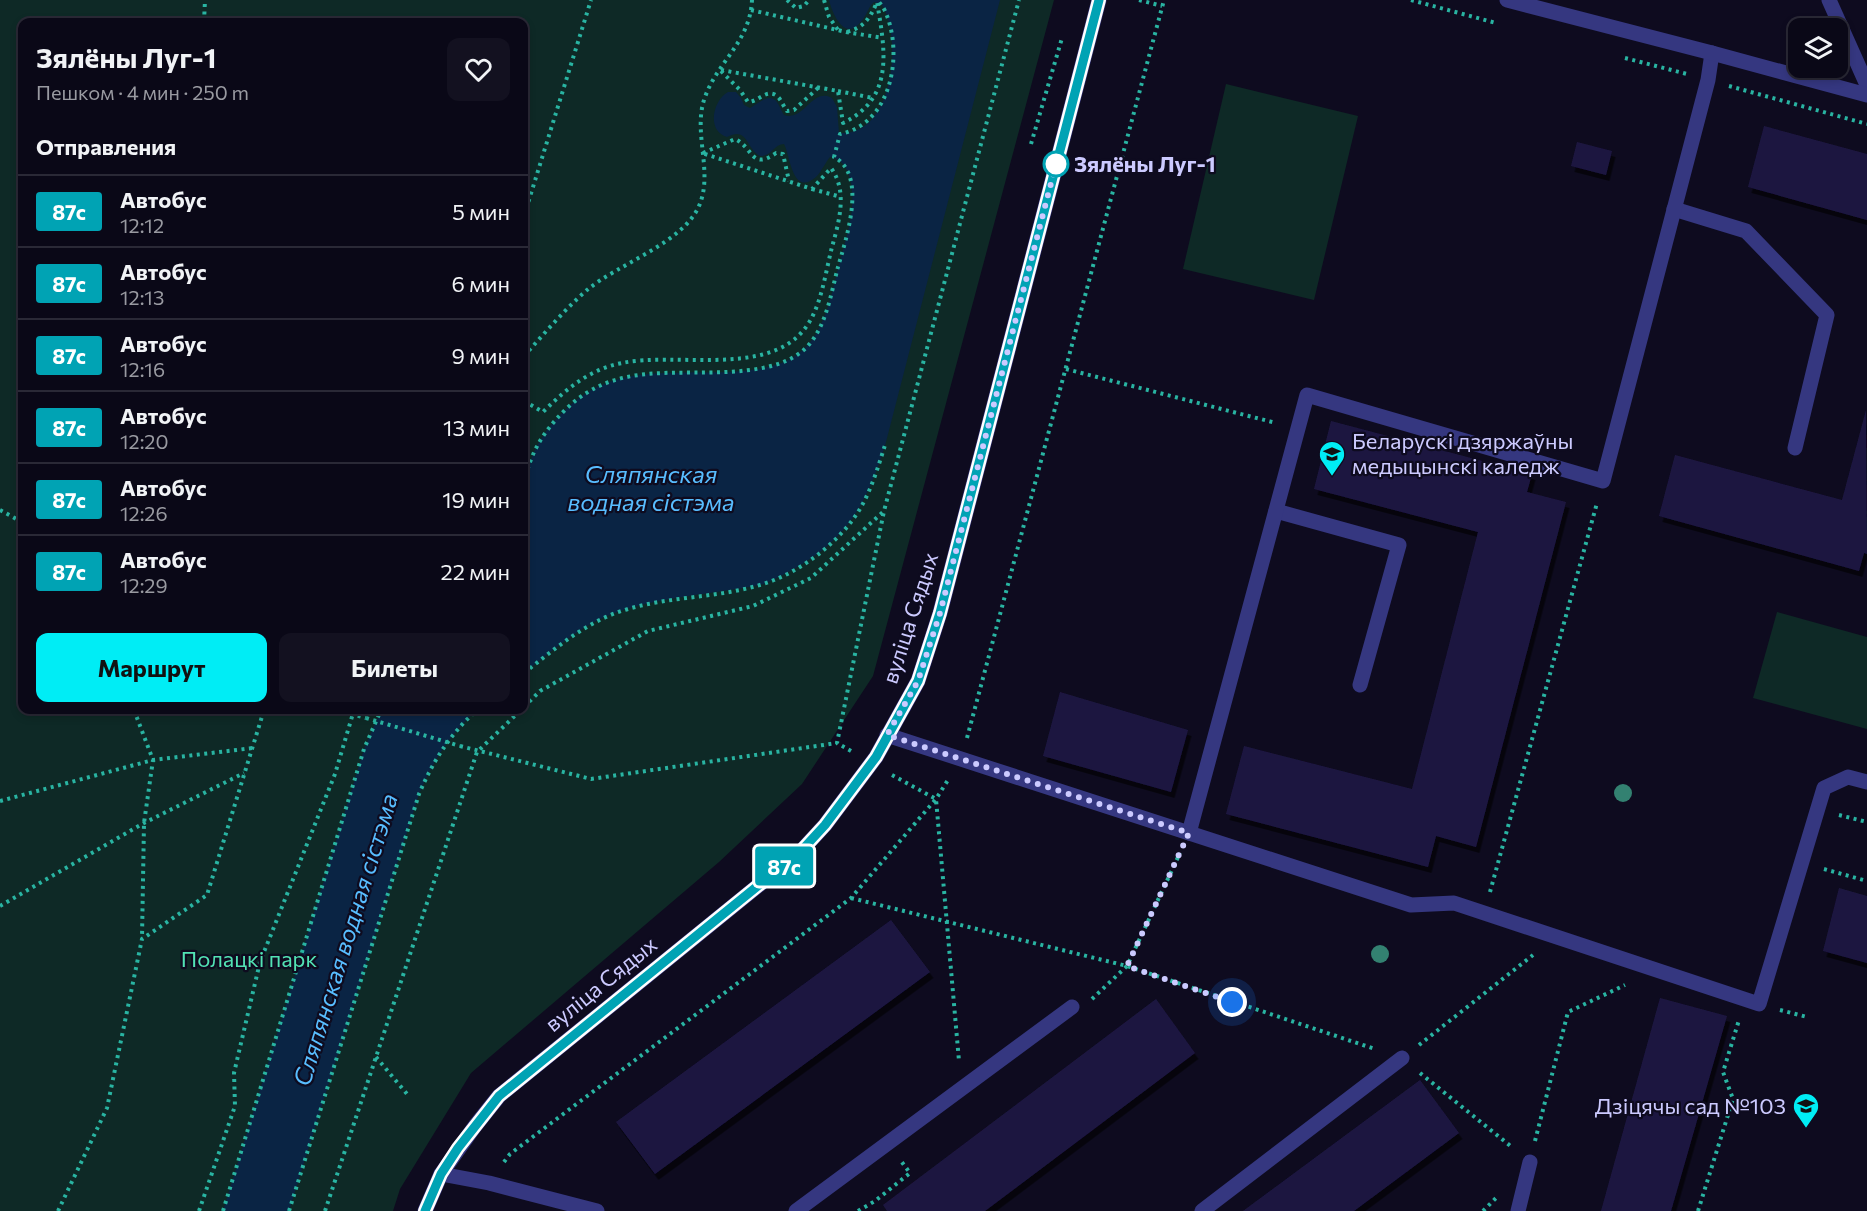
<!DOCTYPE html>
<html lang="ru">
<head>
<meta charset="utf-8">
<style>
  :root { --surface:#0a0817; --page:#131120; --text:#f1f3f6; --muted:#999aa1; --line:#2a2936; --accent:#00edf5 }
  body { margin:0; font-family:Commissioner,sans-serif; background:var(--page); color:var(--text); height:100vh; display:flex; flex-direction:column; font-size:22px; white-space:nowrap }
  * { box-sizing:border-box; margin:0 }
  p { font-size:20px; color:var(--muted) }
  .icon { flex:none; width:33px; height:33px; fill:none; stroke:currentColor; stroke-width:2; stroke-linecap:round; stroke-linejoin:round }
  .map { position:relative; flex:1; overflow:hidden }
  .panel { position:absolute; left:18px; top:18px; width:510px; height:696px; display:flex; flex-direction:column; background:var(--surface); border-radius:12px; box-shadow:0 3px 9px #0003,0 0 0 2px var(--line) }
  .panel>* { flex:none }
  .badge { padding:0 12px; border-radius:4px; font-size:21px; line-height:39px }
  .fabs { position:absolute; left:1788px; top:18px; display:grid; gap:12px }
  .fabs a { display:grid; place-items:center; width:60px; height:60px; border-radius:12px; background:var(--surface); box-shadow:0 3px 9px #0003,0 0 0 2px var(--line); font-size:30px }
  .you { position:absolute; width:30px; height:30px; margin:-15px; border:4px solid #fff; border-radius:50%; background:#1a73e8; box-shadow:0 0 0 9px #1a73e833 }
  .map>.badge { position:absolute; translate:-50% -50%; box-shadow:0 0 0 3px #fff }
  h2 { padding:0 18px; font-size:22px; line-height:54px }
  .round { display:grid; place-items:center; flex:none; width:63px; height:63px; border-radius:12px; background:var(--page) }
  .summary { display:flex; align-items:center; justify-content:space-between; height:102px; padding:0 18px }
  h1 { font-size:28px; font-weight:700; line-height:45px }
  .button { display:flex; gap:12px; margin-top:auto; padding:12px 18px }
  .button a { flex:1; height:69px; border-radius:12px; background:var(--accent); color:#111; font-size:24px; font-weight:700; line-height:69px; text-align:center }
  .button a+a { background:var(--page); color:var(--text) }
  ul { padding:0; list-style:none }
  li { display:flex; align-items:center; gap:18px; height:72px; padding:0 18px; border-top:2px solid var(--line) }
  li div { flex:1 }
  li b { display:block; font-size:22px }
  li em { font-style:normal }
  li .badge { min-width:66px; font-weight:700; text-align:center }
  .map>svg:first-child { display:block }
  .green { fill:#0e2926; fill-rule:evenodd }
  .water { fill:#0a2444 }
  .building { fill:#1d1741; filter:url(#shadow) }
  .lines { fill:none; stroke-linecap:round; stroke-linejoin:round }
  .path { stroke:#29b4a2; stroke-width:4; stroke-dasharray:3 4.5; stroke-linecap:butt }
  .service { stroke:#353780; stroke-width:15 }
  .tertiary { stroke:#353780; stroke-width:15 }
  .path-bridge { stroke:#29b4a2; stroke-width:4; stroke-dasharray:3 4.5; stroke-linecap:butt }
  .tree { fill:#338171 }
  .line-casing { stroke:#fff; stroke-width:14 }
  .line { stroke:#00a3b4; stroke-width:9 }
  .walk { stroke:#cccaff; stroke-width:6; stroke-dasharray:0 10.8 }
  .stop-dot { fill:#fff; stroke:#00a3b4; stroke-width:3 }
  .labels { text-anchor:middle; stroke-width:4.5; stroke-linejoin:round; paint-order:stroke }
  .stop-label { font-size:22px; font-weight:bold; fill:#cccaff; stroke:#0e0b1f; text-anchor:start }
  .poi-label { font-size:22px; fill:#cccaff; stroke:#0e0b1f; text-anchor:start }
  .street-label { font-size:22px; fill:#cccaff; stroke:#0e0b1f }
  .park-label { font-size:22px; fill:#52e2b4; stroke:#0e0b1f }
  .water-label { font-size:24px; font-style:italic; fill:#58bdff; stroke:#0e0b1f }
</style>
</head>
<body>
<div class="map">
<svg width="1867" height="1211" viewBox="0 0 1867 1211">
  <defs>
    <filter id="shadow"><feDropShadow dx="3.5" dy="6" stdDeviation="0" flood-color="#0009"/></filter>
  </defs>
  <rect width="100%" height="100%" fill="#0e0b1f"/>
  <g class="green">
    <path d="M0,0H1054L873,676L802,784L719,862L471,1073L400,1189L393,1211H0ZM22,22H524V710H22Z"/>
    <path d="M1226,84L1358,116L1314,300L1183,269Z"/>
    <path d="M1777,612L1867,637V729L1753,698Z"/>
  </g>
  <g class="water">
    <path d="M829,0H1000L886,442C863,519 837,551 764,584C712,595 656,596 607,616C576,629 550,653 524,673V484C530,453 543,431 565,410C616,360 678,377 742,371C761,369 782,366 798,354C825,334 831,295 839,265C843,248 849,232 851,216C854,197 854,161 830,157C825,163 822,171 816,177C792,198 790,154 784,144C774,144 771,157 760,156C745,147 748,126 727,137C706,131 713,100 728,92H736L741,98L744,105L750,108C758,104 769,92 777,102C780,106 781,111 784,115C804,122 812,87 832,98L837,107L839,133C893,137 903,40 882,5L874,2C868,7 868,13 863,19C846,44 833,16 829,0Z"/>
    <path d="M381,710H477C450,734 433,761 419,794L289,1211H223L364,749Z"/>
  </g>
  <g class="building">
    <path d="M1764,126L1867,154V220L1748,187Z"/>
    <path d="M1577,142L1612,151L1606,175L1571,166Z"/>
    <path d="M1866,410L1867,554L1864,553L1859,571L1659,516L1675,455L1842,500Z"/>
    <path d="M1331,421L1532,474L1527,492L1566,502L1476,847L1436,836L1428,867L1226,814L1244,746L1412,789L1478,532L1314,489Z"/>
    <path d="M1060,692L1188,730L1171,792L1043,756Z"/>
    <path d="M1839,888L1867,896V963L1823,951Z"/>
    <path d="M891,920L930,972L655,1174L616,1122Z"/>
    <path d="M1660,998L1727,1016L1671,1211H1601Z"/>
    <path d="M1156,999L1195,1053L985,1211H887L883,1205Z"/>
    <path d="M1420,1080L1459,1133L1354,1211H1243Z"/>
  </g>
  <g class="lines">
    <g class="path">
      <path d="M787,0L796,8L804,6L809,0"/>
      <path d="M824,0L829,17L838,30"/>
      <path d="M1139,0L1162,6"/>
      <path d="M1411,0L1496,23"/>
      <path d="M751,10L846,32L883,38"/>
      <path d="M204,22L205,0"/>
      <path d="M1625,58L1687,74"/>
      <path d="M721,70L838,91L843,123C895,98 885,50 877,2C870,18 864,28 846,32"/>
      <path d="M721,71L740,90L748,102C759,102 768,86 779,98C782,102 784,107 787,111L794,110L819,87"/>
      <path d="M1729,86L1867,124"/>
      <path d="M838,91L873,98"/>
      <path d="M1031,144L1062,38"/>
      <path d="M703,153L735,139C753,147 751,171 776,153L783,154L789,181"/>
      <path d="M812,189L841,197"/>
      <path d="M524,216L591,0"/>
      <path d="M524,356C544,334 564,310 587,290C618,264 683,243 699,206C714,172 692,132 705,97C718,61 750,42 752,0"/>
      <path d="M1066,369L1276,423"/>
      <path d="M524,401L543,412C566,389 590,369 622,363C675,352 763,376 802,332C821,311 825,274 832,247C839,222 848,191 831,168L812,189L702,153"/>
      <path d="M524,484C530,453 543,432 565,410C616,360 675,377 741,371C760,369 780,366 797,355C825,337 830,297 838,267C846,239 868,175 834,157L840,134C892,124 904,53 885,11C883,6 879,3 878,0"/>
      <path d="M0,510L22,522"/>
      <path d="M524,673C556,648 588,620 628,609C672,596 719,598 763,584C798,573 833,547 854,518C870,496 878,467 886,442"/>
      <path d="M524,707L540,691L648,631L753,606L811,578L884,511L1019,0"/>
      <path d="M134,710L153,760L144,823L142,938"/>
      <path d="M336,710L366,718"/>
      <path d="M967,738L1164,0"/>
      <path d="M460,746L591,779L837,743"/>
      <path d="M851,751L837,743L884,511"/>
      <path d="M892,775L936,799L959,1061"/>
      <path d="M0,801L153,760L253,748"/>
      <path d="M1839,815L1867,822"/>
      <path d="M1824,869L1867,881"/>
      <path d="M1490,892L1597,503"/>
      <path d="M851,898L1127,966L1375,1049"/>
      <path d="M0,906L144,823L244,773"/>
      <path d="M1092,999L1127,966L1180,853"/>
      <path d="M1780,1010L1807,1017"/>
      <path d="M1419,1045L1533,955"/>
      <path d="M376,1057L407,1094"/>
      <path d="M1420,1073L1513,1148"/>
      <path d="M1535,1141L1568,1012L1625,985"/>
      <path d="M504,1162L510,1154L851,898L936,799L948,780"/>
      <path d="M58,1211L107,1108L142,939L207,895L264,710"/>
      <path d="M199,1211L235,1106L234,1073L260,962L335,774L354,710"/>
      <path d="M223,1211L364,749L381,710"/>
      <path d="M289,1211L419,794C433,761 450,734 477,710"/>
      <path d="M325,1211L477,752L521,710"/>
      <path d="M858,1211L875,1201L910,1173L901,1161"/>
      <path d="M1483,1211L1497,1197"/>
      <path d="M1698,1211L1733,1099L1723,1072L1739,1020"/>
    </g>
    <g class="service">
      <path d="M1829,0L1867,85"/>
      <path d="M1674,209L1746,231L1827,315L1795,448"/>
      <path d="M1276,511L1399,545L1360,685"/>
      <path d="M887,735L1411,905L1454,903L1759,1004L1824,788L1848,777L1867,782"/>
      <path d="M1189,833L1307,395L1603,481L1708,80L1712,53"/>
      <path d="M441,1174L489,1183L597,1211"/>
      <path d="M796,1211L1072,1007"/>
      <path d="M1202,1211L1402,1058"/>
      <path d="M1518,1211L1530,1162"/>
    </g>
    <g class="tertiary">
      <path d="M1507,0L1712,53L1867,95"/>
      <path d="M425,1211L441,1174L475,1126L499,1096L802,850L825,825L876,757L918,681L940,613L1099,0"/>
    </g>
    <path class="path-bridge" d="M366,718L460,746"/>
  </g>
  <g class="tree">
    <circle cx="1623" cy="793" r="9"/>
    <circle cx="1380" cy="954" r="9"/>
  </g>
  <g class="lines">
    <g class="line-casing">
      <path id="line" d="M425,1211L441,1174L458,1148L499,1096L802,850L825,825L876,757L918,681L940,613L1099,0"/>
    </g>
    <use href="#line" class="line"/>
    <path class="walk" d="M1056,164L940,613L918,681L887,735L1189,833L1127,966L1232,1002"/>
  </g>
  <defs>
    <g id="university-pin" transform="scale(1.35)"><path d="M0 17L-7.5 6A9.5 9.5 0 1 1 7.5 6Z" fill="#00edf5" stroke="#0e0b1f"/><path d="M0-5L7-2L0 1L-7-2ZM-4 1L0 2.5L4 1V4Q0 6-4 4Z" fill="#111"/></g>
    <g id="school-pin" transform="scale(1.35)"><path d="M0 17L-7.5 6A9.5 9.5 0 1 1 7.5 6Z" fill="#00edf5" stroke="#0e0b1f"/><path d="M0-5L7-2L0 1L-7-2ZM-4 1L0 2.5L4 1V4Q0 6-4 4Z" fill="#111"/></g>
  </defs>
  <g fill-rule="evenodd">
    <use href="#university-pin" x="1332" y="454"/>
    <use href="#school-pin" x="1806" y="1106"/>
  </g>
  <circle class="stop-dot" cx="1056" cy="164" r="12"/>
  <g class="labels">
    <g class="stop-label">
      <text x="1074" y="172">Зялёны Луг-1</text>
    </g>
    <g class="poi-label">
      <text x="1352" y="449">Беларускі дзяржаўны<tspan x="1352" dy="25">медыцынскі каледж</tspan></text>
      <text x="1786" y="1114" text-anchor="end">Дзіцячы сад №103</text>
    </g>
    <g class="street-label">
      <text transform="translate(910 618) rotate(-72)" y="8">вуліца Сядых</text>
      <text transform="translate(601 984) rotate(-39)" y="8">вуліца Сядых</text>
    </g>
    <g class="park-label">
      <text x="249" y="967">Полацкі парк</text>
    </g>
    <g class="water-label">
      <text x="651" y="483">Сляпянская<tspan x="651" dy="28">водная сістэма</tspan></text>
      <text transform="translate(346 940) rotate(-73)" y="8">Сляпянская водная сістэма</text>
    </g>
  </g>
</svg>
<div class="fabs">
<a><svg class="icon" aria-label="layers" viewBox="0 0 24 24"><path d="M12 4l9 5-9 5-9-5zM3 14l9 5 9-5"/></svg></a>
</div>
<div class="you" style="left:1232px;top:1002px"></div>
<b class="badge" style="left:784px;top:866px;background:#00a3b4;color:#fff">87с</b>
<section class="panel">
<div class="summary"><div><h1>Зялёны Луг-1</h1><p>Пешком · 4 мин · 250 m</p></div><a class="round"><svg class="icon" aria-label="heart" viewBox="0 0 24 24"><path d="M12 20l-8-8c-3-5 5-10 8-4 3-6 11-1 8 4z"/></svg></a></div>
<h2>Отправления</h2>
<ul>
<li><span class="badge" style="background:#00a3b4;color:#fff">87с</span><div><b>Автобус</b><p>12:12</p></div><em>5 мин</em></li>
<li><span class="badge" style="background:#00a3b4;color:#fff">87с</span><div><b>Автобус</b><p>12:13</p></div><em>6 мин</em></li>
<li><span class="badge" style="background:#00a3b4;color:#fff">87с</span><div><b>Автобус</b><p>12:16</p></div><em>9 мин</em></li>
<li><span class="badge" style="background:#00a3b4;color:#fff">87с</span><div><b>Автобус</b><p>12:20</p></div><em>13 мин</em></li>
<li><span class="badge" style="background:#00a3b4;color:#fff">87с</span><div><b>Автобус</b><p>12:26</p></div><em>19 мин</em></li>
<li><span class="badge" style="background:#00a3b4;color:#fff">87с</span><div><b>Автобус</b><p>12:29</p></div><em>22 мин</em></li>
</ul>
<div class="button"><a>Маршрут</a><a>Билеты</a></div>
</section>
</div>
</body>
</html>
